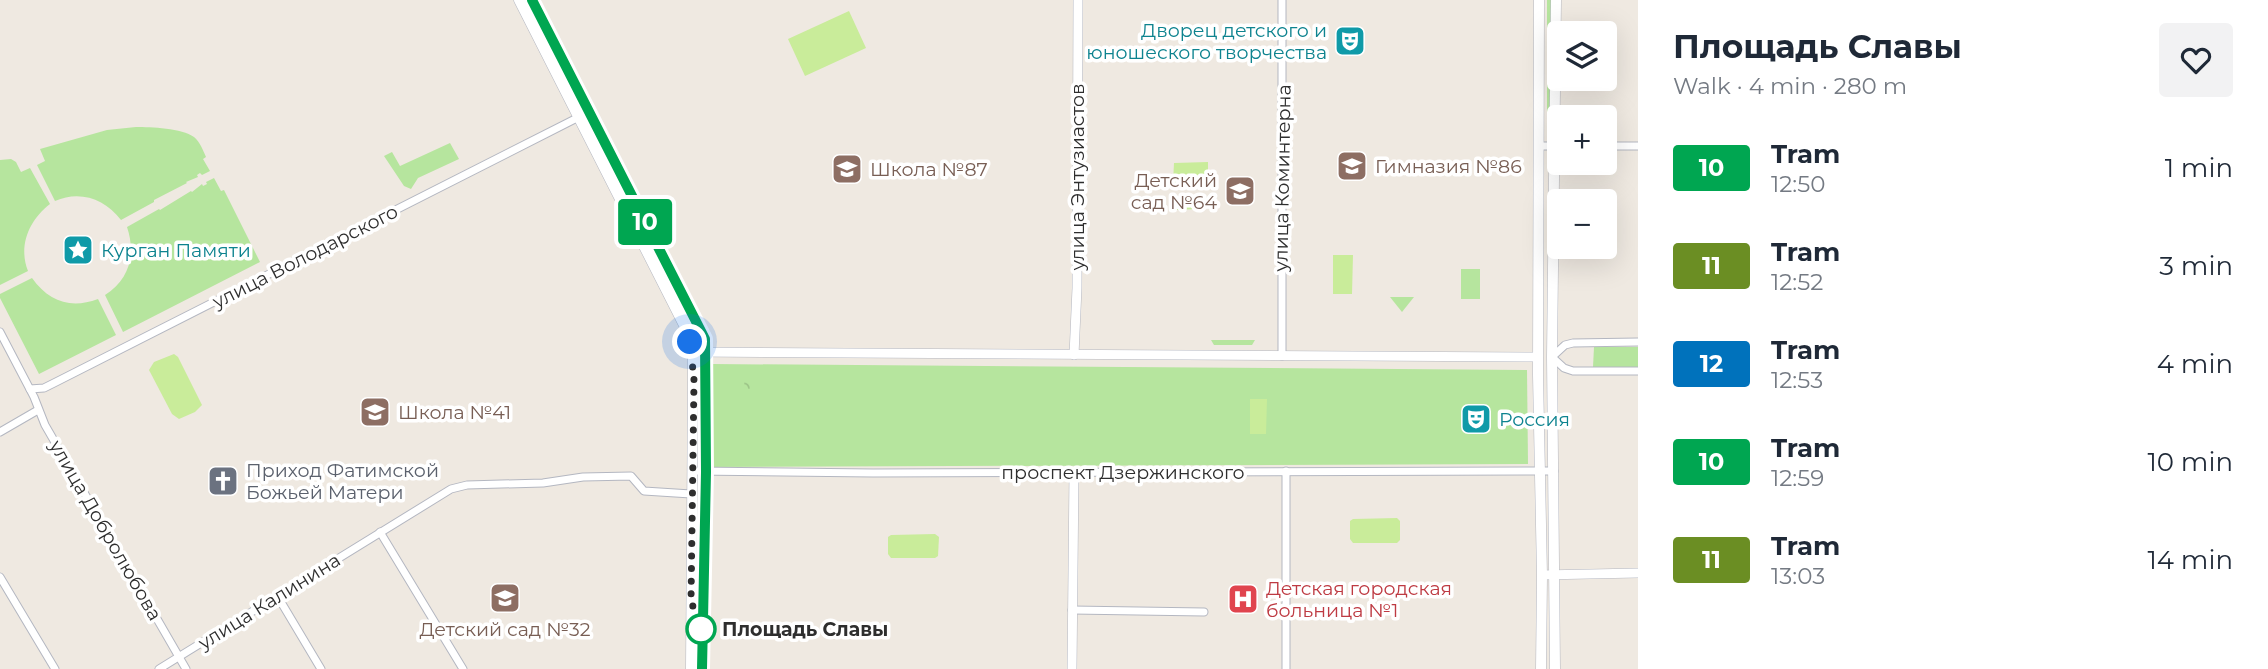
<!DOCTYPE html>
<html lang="en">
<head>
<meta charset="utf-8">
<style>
  :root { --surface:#fff; --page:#f2f2f3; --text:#1f2937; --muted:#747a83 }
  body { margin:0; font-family:Montserrat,sans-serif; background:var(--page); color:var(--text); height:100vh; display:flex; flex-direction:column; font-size:26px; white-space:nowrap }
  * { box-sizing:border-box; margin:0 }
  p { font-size:23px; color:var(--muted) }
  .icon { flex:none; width:38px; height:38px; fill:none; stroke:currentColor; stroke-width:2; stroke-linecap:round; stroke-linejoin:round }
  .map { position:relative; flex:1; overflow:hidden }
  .sheet { display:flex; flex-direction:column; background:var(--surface); width:630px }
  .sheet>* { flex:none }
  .badge { padding:0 14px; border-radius:5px; font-size:24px; line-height:46px }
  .tools { position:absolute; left:1547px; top:21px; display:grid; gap:14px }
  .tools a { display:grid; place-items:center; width:70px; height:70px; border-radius:7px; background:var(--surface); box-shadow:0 7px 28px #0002; font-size:35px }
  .you { position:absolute; width:35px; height:35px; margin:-18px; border:5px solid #fff; border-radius:50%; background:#1a73e8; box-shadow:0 0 0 10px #1a73e833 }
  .map>.badge { position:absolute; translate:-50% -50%; box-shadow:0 0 0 4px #fff }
  .round { display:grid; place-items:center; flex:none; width:74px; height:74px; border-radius:7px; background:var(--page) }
  .overview { display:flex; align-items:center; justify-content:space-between; height:119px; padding:0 35px }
  h1 { font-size:33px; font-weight:700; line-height:52px }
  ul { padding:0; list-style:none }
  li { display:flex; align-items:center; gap:21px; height:98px; padding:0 35px }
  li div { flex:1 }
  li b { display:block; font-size:26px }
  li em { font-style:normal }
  li .badge { min-width:77px; font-weight:700; text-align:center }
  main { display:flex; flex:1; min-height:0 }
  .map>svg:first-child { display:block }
  .grass { fill:#b6e59e }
  .forest { fill:url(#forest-crowns) }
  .pitch { fill:#c9ec9a }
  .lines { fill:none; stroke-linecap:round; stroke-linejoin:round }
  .minor-casing { stroke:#b4b7c1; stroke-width:9 }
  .tertiary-casing { stroke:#b4b7c1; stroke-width:10 }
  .secondary-casing { stroke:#b4b7c1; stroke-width:11 }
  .minor { stroke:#fff; stroke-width:7 }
  .tertiary { stroke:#fff; stroke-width:9 }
  .secondary { stroke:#fff; stroke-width:10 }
  .tram { stroke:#a3a6b8; stroke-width:2 }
  .line-casing { stroke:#fff; stroke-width:16 }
  .line { stroke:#00a651; stroke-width:10 }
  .walk { stroke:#2e2e2e; stroke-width:7; stroke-dasharray:0 12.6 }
  .stop-dot { fill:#fff; stroke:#00a651; stroke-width:3.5 }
  .labels { text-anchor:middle; stroke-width:7; stroke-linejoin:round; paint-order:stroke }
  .culture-label { font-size:19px; fill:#0d838f; stroke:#fff; text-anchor:start }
  .education-label { font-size:19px; fill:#785e54; stroke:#fff; text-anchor:start }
  .street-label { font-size:19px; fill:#2e2e2e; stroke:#fff }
  .worship-label { font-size:19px; fill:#5b616d; stroke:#fff; text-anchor:start }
  .health-label { font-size:19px; fill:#be3a42; stroke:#fff; text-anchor:start }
  .stop-label { font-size:19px; font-weight:bold; fill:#2e2e2e; stroke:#fff; text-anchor:start }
</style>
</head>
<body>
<main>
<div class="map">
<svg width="1638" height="669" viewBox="0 0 1638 669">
  <defs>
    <pattern id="forest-crowns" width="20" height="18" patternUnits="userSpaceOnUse" patternTransform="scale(1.75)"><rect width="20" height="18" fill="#b6e59e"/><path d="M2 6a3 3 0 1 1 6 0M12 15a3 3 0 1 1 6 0" fill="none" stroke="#9dc588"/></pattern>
  </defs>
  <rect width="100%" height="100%" fill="#efe9e1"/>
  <g class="grass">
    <rect x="1547" y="0" width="6" height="136"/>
    <path d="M136,127C151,127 182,128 194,137C200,142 203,150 206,157L203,159L210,171L202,175L200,173L197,175L198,177L186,182L187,183L154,200V202L121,220C105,199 80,190 55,201L37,165L45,161L40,149L107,130Z"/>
    <path d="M450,143L459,159L418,178L411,189L404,186L384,156L392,152L400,166Z"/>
    <path d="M11,159L16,162L21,172L30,168L50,204C29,220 18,246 28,271L0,285V160Z"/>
    <path d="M214,178L221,191L224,190L260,262L123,332L105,295C130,279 136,254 127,227L159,209L160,210L191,191L192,192L202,184L203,186L207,184L206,182Z"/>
    <rect x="1461" y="269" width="19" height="30"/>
    <path d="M32,278C49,302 71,309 98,299L116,335L39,374L0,298V294Z"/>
    <path d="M1390,297H1414L1402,312Z"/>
    <path d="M1211,340H1255L1252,345H1214Z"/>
    <path d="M1594,347H1638V367H1593Z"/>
    <path d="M712,364L1527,370L1528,464L711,467Z"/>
  </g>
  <path class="forest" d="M745,370H754V390L744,389Z"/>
  <g class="pitch">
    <path d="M849,11L866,48L805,76L788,39Z"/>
    <path d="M1208,162V182L1173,183L1174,163Z"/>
    <path d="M1177,198H1197V209L1176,210Z"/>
    <path d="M1333,255H1353L1352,294H1333Z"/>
    <path d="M174,354L178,357L202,405L195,412L179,419L172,414L149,370L154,362Z"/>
    <path d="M1250,399H1267L1266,434H1250Z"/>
    <path d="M1397,518L1400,521V540L1397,543H1353L1350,539V521L1353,519Z"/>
    <path d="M935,534L939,537L938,556L935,558H891L888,554V537L891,535Z"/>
  </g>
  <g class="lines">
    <g class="minor-casing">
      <g id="minor">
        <path d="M1539,146H1559"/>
        <path d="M1605,146H1638"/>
        <path d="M0,332L34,397L45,425L186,669"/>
        <path d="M1638,342L1573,343L1565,345L1552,357L1564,368L1573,371H1638"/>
        <path d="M1282,356V0"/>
        <path d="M30,389L44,388L58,381L579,117"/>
        <path d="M0,432L38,410"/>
        <path d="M692,471L873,473L1554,471"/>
        <path d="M380,532L463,669"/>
        <path d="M0,577L55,669"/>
        <path d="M278,597L321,669"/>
        <path d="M1072,610L1204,612"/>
        <path d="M159,669L451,489L467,485L543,483L583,477L631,476L644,491L691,494"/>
        <path d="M1286,669V471"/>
      </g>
    </g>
    <g class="tertiary-casing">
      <g id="tertiary">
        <path d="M693,352L1538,357"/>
        <path d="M1074,355L1077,288L1078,0"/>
        <path d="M1542,575L1638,573"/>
        <path d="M1072,669L1074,472"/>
      </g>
    </g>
    <g class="secondary-casing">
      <g id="secondary">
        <path d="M519,0L688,333L693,352V380L691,669"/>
        <path d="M1539,0L1538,375L1542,575L1541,669"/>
        <path d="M1555,669L1552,357L1556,0"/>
      </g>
    </g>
    <use href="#minor" class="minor"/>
    <use href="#tertiary" class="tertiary"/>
    <use href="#secondary" class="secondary"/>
    <path class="tram" d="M537,0L709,339L712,364L708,669"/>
  </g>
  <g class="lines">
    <g class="line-casing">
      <path id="line" d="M532,0L705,339L706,472L702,669"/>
    </g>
    <use href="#line" class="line"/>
    <path class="walk" d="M690,342L694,380L691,601L701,629"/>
  </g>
  <defs>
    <g id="theatre-square" transform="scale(1.575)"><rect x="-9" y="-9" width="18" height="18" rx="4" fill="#0f9aa8" stroke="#fff"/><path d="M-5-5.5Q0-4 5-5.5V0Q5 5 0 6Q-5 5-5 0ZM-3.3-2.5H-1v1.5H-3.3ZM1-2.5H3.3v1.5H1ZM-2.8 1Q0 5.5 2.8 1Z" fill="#fff"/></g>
    <g id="school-square" transform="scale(1.575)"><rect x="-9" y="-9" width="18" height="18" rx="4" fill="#8d6e63" stroke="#fff"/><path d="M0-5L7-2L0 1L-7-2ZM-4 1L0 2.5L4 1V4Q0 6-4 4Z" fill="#fff"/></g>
    <g id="sight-square" transform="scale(1.575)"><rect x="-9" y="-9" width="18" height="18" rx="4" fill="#0f9aa8" stroke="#fff"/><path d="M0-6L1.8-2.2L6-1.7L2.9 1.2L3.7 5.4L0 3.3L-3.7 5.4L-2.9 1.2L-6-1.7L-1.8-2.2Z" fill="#fff"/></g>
    <g id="church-square" transform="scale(1.575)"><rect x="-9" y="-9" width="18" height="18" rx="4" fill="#6b7280" stroke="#fff"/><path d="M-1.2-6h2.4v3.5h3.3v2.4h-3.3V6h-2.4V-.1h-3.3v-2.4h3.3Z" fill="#fff"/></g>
    <g id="hospital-square" transform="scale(1.575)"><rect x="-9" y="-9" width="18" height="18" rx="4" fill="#e0444e" stroke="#fff"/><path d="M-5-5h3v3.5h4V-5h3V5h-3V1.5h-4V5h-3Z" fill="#fff"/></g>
  </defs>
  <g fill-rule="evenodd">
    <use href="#theatre-square" x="1350" y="41"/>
    <use href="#school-square" x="1352" y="166"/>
    <use href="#school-square" x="847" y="169"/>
    <use href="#school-square" x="1240" y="191"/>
    <use href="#sight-square" x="78" y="250"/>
    <use href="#school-square" x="375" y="412"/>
    <use href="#theatre-square" x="1476" y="419"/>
    <use href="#church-square" x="223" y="481"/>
    <use href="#school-square" x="505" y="598"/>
    <use href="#hospital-square" x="1243" y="599"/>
  </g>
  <circle class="stop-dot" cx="701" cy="629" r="14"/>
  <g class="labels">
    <g class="culture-label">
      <text x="1327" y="37" text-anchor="end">Дворец детского и<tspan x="1327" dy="22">юношеского творчества</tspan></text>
      <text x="101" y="257">Курган Памяти</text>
      <text x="1499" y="426">Россия</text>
    </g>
    <g class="education-label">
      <text x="1375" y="173">Гимназия №86</text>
      <text x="870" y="176">Школа №87</text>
      <text x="1217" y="187" text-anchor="end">Детский<tspan x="1217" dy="22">сад №64</tspan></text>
      <text x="398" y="419">Школа №41</text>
      <text x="505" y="636" text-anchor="middle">Детский сад №32</text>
    </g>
    <g class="street-label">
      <text transform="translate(1077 177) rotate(-90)" y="7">улица Энтузиастов</text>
      <text transform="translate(1282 178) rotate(-89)" y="7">улица Коминтерна</text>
      <text transform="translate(305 256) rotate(-27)" y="7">улица Володарского</text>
      <text x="1123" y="479">проспект Дзержинского</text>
      <text transform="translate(106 530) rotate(60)" y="7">улица Добролюбова</text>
      <text transform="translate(269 601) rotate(-32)" y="7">улица Калинина</text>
    </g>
    <g class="worship-label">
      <text x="246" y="477">Приход Фатимской<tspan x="246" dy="22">Божьей Матери</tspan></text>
    </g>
    <g class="health-label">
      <text x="1266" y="595">Детская городская<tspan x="1266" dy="22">больница №1</tspan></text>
    </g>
    <g class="stop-label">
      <text x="722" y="636">Площадь Славы</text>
    </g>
  </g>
</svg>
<div class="tools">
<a><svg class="icon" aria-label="layers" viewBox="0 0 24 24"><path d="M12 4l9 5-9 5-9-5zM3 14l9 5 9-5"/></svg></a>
<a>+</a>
<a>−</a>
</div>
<div class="you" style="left:690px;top:342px"></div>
<b class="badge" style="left:645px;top:222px;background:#00a651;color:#fff">10</b>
</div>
<section class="sheet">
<div class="overview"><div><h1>Площадь Славы</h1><p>Walk · 4 min · 280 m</p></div><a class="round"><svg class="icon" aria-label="heart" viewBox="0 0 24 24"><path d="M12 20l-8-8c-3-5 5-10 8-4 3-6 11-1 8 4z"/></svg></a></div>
<ul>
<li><span class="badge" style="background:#00a651;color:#fff">10</span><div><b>Tram</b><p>12:50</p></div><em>1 min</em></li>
<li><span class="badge" style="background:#6b8e23;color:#fff">11</span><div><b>Tram</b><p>12:52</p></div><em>3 min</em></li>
<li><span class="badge" style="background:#0072bc;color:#fff">12</span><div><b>Tram</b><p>12:53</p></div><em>4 min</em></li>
<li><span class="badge" style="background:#00a651;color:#fff">10</span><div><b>Tram</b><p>12:59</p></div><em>10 min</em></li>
<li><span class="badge" style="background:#6b8e23;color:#fff">11</span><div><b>Tram</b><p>13:03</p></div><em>14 min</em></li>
</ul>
</section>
</main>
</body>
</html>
